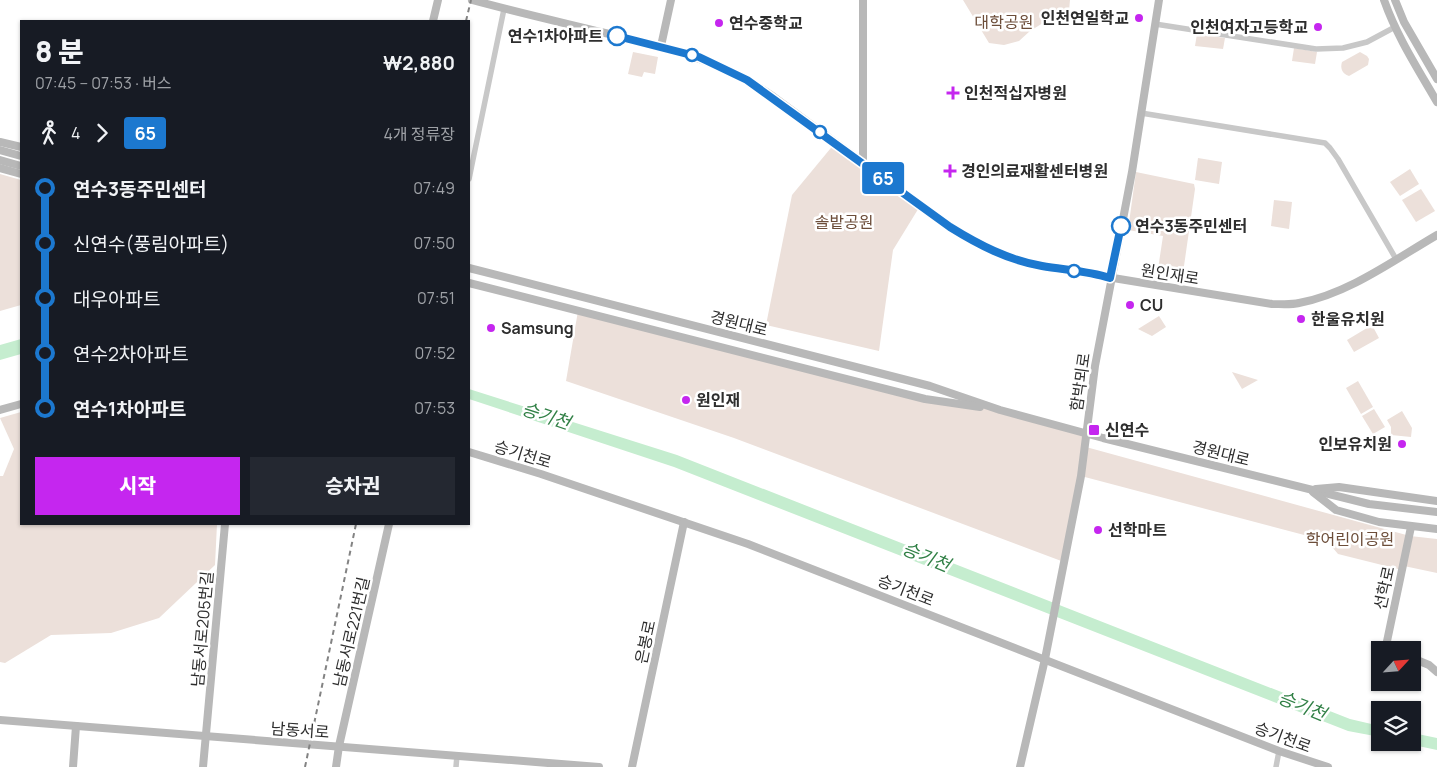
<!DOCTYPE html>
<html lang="ko">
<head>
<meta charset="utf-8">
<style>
  :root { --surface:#171b24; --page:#242831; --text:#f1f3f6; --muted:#9ea1a6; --accent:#c526ef }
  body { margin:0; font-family:Manrope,"Noto Sans KR",sans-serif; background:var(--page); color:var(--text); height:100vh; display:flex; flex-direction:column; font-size:19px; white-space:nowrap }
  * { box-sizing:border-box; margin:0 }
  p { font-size:16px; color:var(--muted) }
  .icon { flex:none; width:28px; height:28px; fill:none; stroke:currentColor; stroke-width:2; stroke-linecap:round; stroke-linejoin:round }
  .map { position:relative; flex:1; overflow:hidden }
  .sheet { position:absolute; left:20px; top:20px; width:450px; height:505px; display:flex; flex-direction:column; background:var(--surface); border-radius:0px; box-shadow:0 1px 4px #0004 }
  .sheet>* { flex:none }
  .badge { padding:0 10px; border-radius:4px; font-size:18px; line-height:32px }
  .needle { width:32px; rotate:64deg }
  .tools { position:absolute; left:1371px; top:641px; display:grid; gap:10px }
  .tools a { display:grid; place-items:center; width:50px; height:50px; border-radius:0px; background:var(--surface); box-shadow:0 1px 4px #0004; font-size:25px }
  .map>.badge { position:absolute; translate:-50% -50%; box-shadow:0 0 0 2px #fff }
  .legs { display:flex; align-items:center; gap:8px; height:55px; padding:0 15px; font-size:16px }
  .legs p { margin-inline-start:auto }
  .headline { display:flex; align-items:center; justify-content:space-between; height:85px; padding:0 15px }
  h1 { font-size:28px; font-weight:800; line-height:38px }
  .primary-button { display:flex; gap:10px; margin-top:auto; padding:10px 15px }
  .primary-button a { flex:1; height:58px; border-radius:0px; background:var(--accent); color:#fff; font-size:20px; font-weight:800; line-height:58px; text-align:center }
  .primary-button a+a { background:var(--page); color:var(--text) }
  ul { padding:0 15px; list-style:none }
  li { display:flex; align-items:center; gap:18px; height:55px; font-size:19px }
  li i { display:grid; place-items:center; width:8px; height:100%; margin:0 6px; background:currentColor }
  li i::after { content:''; width:12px; height:12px; margin:-6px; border:4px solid; border-radius:50%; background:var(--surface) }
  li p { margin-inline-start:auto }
  li:first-child i { background:linear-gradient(#0000 50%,currentColor 0) }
  li:last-child i { background:linear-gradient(currentColor 50%,#0000 0) }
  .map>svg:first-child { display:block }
  .green { fill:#ece0da }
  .water { fill:#c5edcf }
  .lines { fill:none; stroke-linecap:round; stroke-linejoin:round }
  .street { stroke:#c8c8c8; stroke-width:5.5 }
  .secondary { stroke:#b8b8b8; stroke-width:8 }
  .rail { stroke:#838383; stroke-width:2; stroke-dasharray:5 4; stroke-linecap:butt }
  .line-1-casing { stroke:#fff; stroke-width:11 }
  .line-1 { stroke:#1c78cf; stroke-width:8 }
  .poi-dot { fill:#c526ef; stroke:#fff; stroke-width:2 }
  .stop-1-dot { fill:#fff; stroke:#1c78cf; stroke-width:2.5 }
  .labels { text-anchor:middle; stroke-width:5; stroke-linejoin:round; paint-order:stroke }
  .poi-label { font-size:16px; font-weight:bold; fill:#2e2e2e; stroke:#fff; text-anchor:start }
  .park-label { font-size:16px; fill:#6c4d39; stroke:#fff }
  .stop-label { font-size:16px; font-weight:bold; fill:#2e2e2e; stroke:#fff; text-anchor:end }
  .street-label { font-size:16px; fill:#2e2e2e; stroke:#fff }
  .water-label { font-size:18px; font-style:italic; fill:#318046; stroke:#fff }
</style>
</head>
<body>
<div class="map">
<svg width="1437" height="767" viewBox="0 0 1437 767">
  <rect width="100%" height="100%" fill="#fff"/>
  <g class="green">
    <path d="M963,0H1070L1069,11L1056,15L1030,31L1019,41L1004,45L989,43Z"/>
    <path d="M1197,34L1225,38L1223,49L1195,46Z"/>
    <path d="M1294,48L1317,52L1315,64L1292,61Z"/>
    <path d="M633,52L658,57L655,74L644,72L642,77L628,74Z"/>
    <path d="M1360,52L1367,56L1369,59L1368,65L1349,76C1342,74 1340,68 1342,62Z"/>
    <path d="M835,143L920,206L893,250L879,351L766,325L792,195Z"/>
    <path d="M1198,158L1222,162L1219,184L1195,180Z"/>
    <path d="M1410,169L1419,184L1400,196L1390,182Z"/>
    <path d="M1136,172L1194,184L1195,189L1183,273L1158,269L1163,236L1128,230Z"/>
    <path d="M0,174L21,180V305L0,311Z"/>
    <path d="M1421,189L1435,211L1416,222L1402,200Z"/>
    <path d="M1274,200L1292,202L1289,229L1271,226Z"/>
    <path d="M578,311L925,399L1000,410L1086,434L1064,562L734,438L566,381Z"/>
    <path d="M1159,316L1166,327L1152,336L1138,329Z"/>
    <path d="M1372,325L1379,338L1354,352L1347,340Z"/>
    <path d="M1232,372L1258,380L1242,389Z"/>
    <path d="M1358,381L1373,407L1361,414L1346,388Z"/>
    <path d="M1374,409L1385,427L1373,434L1362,416Z"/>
    <path d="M1402,411L1412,428L1411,437L1391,435V427L1387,420Z"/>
    <path d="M21,412V524H217L215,565L159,618L111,633L51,635L5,663L0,662V476H3L14,449L0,418Z"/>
    <path d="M1086,447L1410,536L1437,539V573L1404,566L1402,570L1338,554L1327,541L1081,476Z"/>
  </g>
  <g class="water">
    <path d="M21,339V354L0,360V345Z"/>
    <path d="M469,389L677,455L1350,719L1380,726V737L1348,731L674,467L469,399Z"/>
    <path d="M1413,733L1437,738V750L1404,743L1412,742Z"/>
  </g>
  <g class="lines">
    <g class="street">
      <path d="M1155,24L1316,49L1343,48L1367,42L1395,27"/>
      <path d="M1141,113L1325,143L1330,148L1338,159L1396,259"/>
      <path d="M469,179L504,9"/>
      <path d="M456,767L457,755"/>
      <path d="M1276,767L1279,751"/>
    </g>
    <g class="secondary">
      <path d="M472,0C516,12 560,22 605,33C666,47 717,59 771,95L950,227L984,247L1012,258L1040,266L1272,304C1281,304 1291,305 1299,303C1348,294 1394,260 1437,235"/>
      <path d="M863,0V164"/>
      <path d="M1384,0C1397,37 1418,69 1437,102"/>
      <path d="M1395,0L1404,22L1437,79"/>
      <path d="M433,21L438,0"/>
      <path d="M661,46L671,0"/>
      <path d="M0,142L21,147"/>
      <path d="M0,150L21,156"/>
      <path d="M0,160L21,166"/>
      <path d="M0,168L21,174"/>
      <path d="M469,268L930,386L1000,410L1103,438L1369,504L1437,512"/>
      <path d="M469,283L925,399L980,407"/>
      <path d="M0,410L21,404"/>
      <path d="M469,452L541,474L748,544L1279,751L1328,767"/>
      <path d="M1316,489L1339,487L1437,501"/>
      <path d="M1313,492L1336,510L1379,522L1437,529"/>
      <path d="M1395,650L1386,646L1411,527"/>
      <path d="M1412,658L1429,665L1437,672"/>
      <path d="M0,720L599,767"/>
      <path d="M73,767L76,726"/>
      <path d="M203,767L225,524"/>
      <path d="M336,767L339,746L389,524"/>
      <path d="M632,767L684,522"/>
      <path d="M1020,767L1045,659L1081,476L1095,366L1132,172L1159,0"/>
    </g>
    <g class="rail">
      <path d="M466,21L471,0"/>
      <path d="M305,767L356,524"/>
    </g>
  </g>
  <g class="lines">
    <g class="line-1-casing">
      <path id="line-1" d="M617,36L699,57L747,80L950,227C979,245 1008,260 1042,266C1065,270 1088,271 1110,278L1121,226"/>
    </g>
    <use href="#line-1" class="line-1"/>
  </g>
  <g class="poi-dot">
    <circle cx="1139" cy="18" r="5"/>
    <circle cx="719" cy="23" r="5"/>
    <circle cx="1318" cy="27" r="5"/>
    <path d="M950.5 85.5h5v5h5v5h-5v5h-5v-5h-5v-5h5z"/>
    <path d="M947.5 163.5h5v5h5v5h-5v5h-5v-5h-5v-5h5z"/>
    <circle cx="1130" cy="305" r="5"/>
    <circle cx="1301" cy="319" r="5"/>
    <circle cx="491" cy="328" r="5"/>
    <circle cx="686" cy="400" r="5"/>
    <rect x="1088" y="424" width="12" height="12" rx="2.5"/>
    <circle cx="1402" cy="444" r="5"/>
    <circle cx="1098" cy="530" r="5"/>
  </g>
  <g class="stop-1-dot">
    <circle cx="617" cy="36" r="9"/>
    <circle cx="692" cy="55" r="6"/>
    <circle cx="820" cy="132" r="6"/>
    <circle cx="1121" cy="226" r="9"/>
    <circle cx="1074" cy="271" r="6"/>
  </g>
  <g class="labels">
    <g class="poi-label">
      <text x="1129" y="24" text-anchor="end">인천연일학교</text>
      <text x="729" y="29">연수중학교</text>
      <text x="1308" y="33" text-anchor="end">인천여자고등학교</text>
      <text x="964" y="99">인천적십자병원</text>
      <text x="961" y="177">경인의료재활센터병원</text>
      <text x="1140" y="311">CU</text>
      <text x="1311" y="325">한울유치원</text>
      <text x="501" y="334">Samsung</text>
      <text x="696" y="406">원인재</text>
      <text x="1105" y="436">신연수</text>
      <text x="1392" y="450" text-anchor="end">인보유치원</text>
      <text x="1108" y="536">선학마트</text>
    </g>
    <g class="park-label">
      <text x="1004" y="28">대학공원</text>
      <text x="844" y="228">솔밭공원</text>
      <text x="1350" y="545">학어린이공원</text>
    </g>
    <g class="stop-label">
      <text x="603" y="42">연수1차아파트</text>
      <text x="1135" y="232" text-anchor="start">연수3동주민센터</text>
    </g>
    <g class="street-label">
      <text transform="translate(1170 274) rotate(9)" y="6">원인재로</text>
      <text transform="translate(739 323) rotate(14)" y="6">경원대로</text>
      <text transform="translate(1080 382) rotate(-82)" y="6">함박뫼로</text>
      <text transform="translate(1221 453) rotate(14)" y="6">경원대로</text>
      <text transform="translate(523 454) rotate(17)" y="6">승기천로</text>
      <text transform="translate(1384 588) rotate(-78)" y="6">선학로</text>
      <text transform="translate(906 590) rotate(21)" y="6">승기천로</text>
      <text transform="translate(202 629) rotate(-85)" y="6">남동서로205번길</text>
      <text transform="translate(351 632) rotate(-77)" y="6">남동서로221번길</text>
      <text transform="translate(645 642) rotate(-78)" y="6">은봉로</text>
      <text transform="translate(300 730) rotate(4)" y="6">남동서로</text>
      <text transform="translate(1283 737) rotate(20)" y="6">승기천로</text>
    </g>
    <g class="water-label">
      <text transform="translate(546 416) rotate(18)" y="6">승기천</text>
      <text transform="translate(926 557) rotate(22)" y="6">승기천</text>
      <text transform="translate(1302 706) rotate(22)" y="6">승기천</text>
    </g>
  </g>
</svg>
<div class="tools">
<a><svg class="needle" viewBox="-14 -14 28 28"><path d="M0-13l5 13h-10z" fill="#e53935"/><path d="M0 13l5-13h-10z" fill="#9ea1a6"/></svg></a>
<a><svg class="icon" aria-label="layers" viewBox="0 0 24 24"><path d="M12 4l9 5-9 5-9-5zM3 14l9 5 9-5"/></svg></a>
</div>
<b class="badge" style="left:883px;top:178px;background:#1c78cf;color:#fff">65</b>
<section class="sheet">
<div class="headline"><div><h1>8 분</h1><p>07:45 – 07:53 · 버스</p></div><b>₩2,880</b></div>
<div class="legs"><svg class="icon" aria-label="walk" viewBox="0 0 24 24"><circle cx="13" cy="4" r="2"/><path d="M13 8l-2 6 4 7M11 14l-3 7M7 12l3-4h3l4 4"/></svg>4<svg class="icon" aria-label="forward" viewBox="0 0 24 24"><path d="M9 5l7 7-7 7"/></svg><b class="badge" style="background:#1c78cf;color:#fff">65</b><p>4개 정류장</p></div>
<ul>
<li><i style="color:#1c78cf"></i><b>연수3동주민센터</b><p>07:49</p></li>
<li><i style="color:#1c78cf"></i><span>신연수(풍림아파트)</span><p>07:50</p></li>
<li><i style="color:#1c78cf"></i><span>대우아파트</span><p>07:51</p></li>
<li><i style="color:#1c78cf"></i><span>연수2차아파트</span><p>07:52</p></li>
<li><i style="color:#1c78cf"></i><b>연수1차아파트</b><p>07:53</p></li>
</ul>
<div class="primary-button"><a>시작</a><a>승차권</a></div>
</section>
</div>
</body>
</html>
